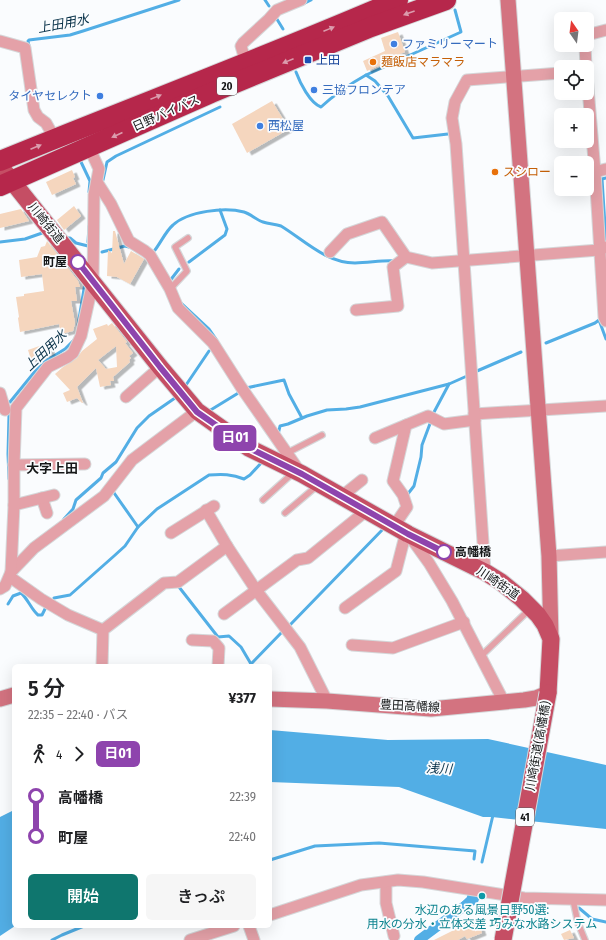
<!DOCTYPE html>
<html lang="ja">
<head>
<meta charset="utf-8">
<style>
  :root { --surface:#fff; --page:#f6f6f6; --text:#202124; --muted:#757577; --accent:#0f766e }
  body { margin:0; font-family:"Fira Sans Condensed","Noto Sans JP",sans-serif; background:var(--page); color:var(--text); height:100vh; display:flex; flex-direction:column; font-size:15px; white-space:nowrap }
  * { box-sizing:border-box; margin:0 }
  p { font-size:13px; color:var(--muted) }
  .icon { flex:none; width:22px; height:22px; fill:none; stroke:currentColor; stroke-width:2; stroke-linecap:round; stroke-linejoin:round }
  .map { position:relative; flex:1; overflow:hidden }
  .sheet { position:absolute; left:12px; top:664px; width:260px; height:264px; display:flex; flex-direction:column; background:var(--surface); border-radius:6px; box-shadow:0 4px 16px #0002 }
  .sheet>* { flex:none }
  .badge { padding:0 8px; border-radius:6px; font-size:14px; line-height:26px }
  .needle { width:26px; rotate:346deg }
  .tools { position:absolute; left:554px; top:12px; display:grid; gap:8px }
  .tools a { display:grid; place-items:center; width:40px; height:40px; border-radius:6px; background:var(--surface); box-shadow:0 4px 16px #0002; font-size:20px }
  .map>.badge { position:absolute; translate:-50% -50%; box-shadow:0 0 0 2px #fff }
  .legs { display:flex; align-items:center; gap:6px; height:44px; padding:0 16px; font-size:13px }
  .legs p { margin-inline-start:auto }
  .head { display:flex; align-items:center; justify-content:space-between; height:68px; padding:0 16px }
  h1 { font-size:22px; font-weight:600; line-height:30px }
  .button { display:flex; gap:8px; margin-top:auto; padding:8px 16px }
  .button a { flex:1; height:46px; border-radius:6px; background:var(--accent); color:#fff; font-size:16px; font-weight:600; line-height:46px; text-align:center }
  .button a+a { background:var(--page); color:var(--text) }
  ul { padding:0 16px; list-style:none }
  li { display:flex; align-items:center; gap:14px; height:40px; font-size:15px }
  li i { display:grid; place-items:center; width:6px; height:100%; margin:0 5px; background:currentColor }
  li i::after { content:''; width:10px; height:10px; margin:-5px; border:3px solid; border-radius:50%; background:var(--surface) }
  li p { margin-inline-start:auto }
  li:first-child i { background:linear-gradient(#0000 50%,currentColor 0) }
  li:last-child i { background:linear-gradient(currentColor 50%,#0000 0) }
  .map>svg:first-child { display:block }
  .water { fill:#52aee5 }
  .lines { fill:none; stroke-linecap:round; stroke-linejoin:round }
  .stream { stroke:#52aee5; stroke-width:3 }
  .canal { stroke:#52aee5; stroke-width:10 }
  .building { fill:#f5d6be; fill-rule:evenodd; filter:url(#shadow) }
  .lane-casing { stroke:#d5d7d9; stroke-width:8 }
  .street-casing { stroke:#d5d7d9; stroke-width:13 }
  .secondary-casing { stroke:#d5d7d9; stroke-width:17 }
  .primary-casing { stroke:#d5d7d9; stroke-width:19 }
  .highway-casing { stroke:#d5d7d9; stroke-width:22 }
  .lane { stroke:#e4a1a8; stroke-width:5.5 }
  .street { stroke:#e4a1a8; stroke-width:11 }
  .secondary { stroke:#d37380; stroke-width:15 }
  .primary { stroke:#c54e64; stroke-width:17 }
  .highway { stroke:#b6274b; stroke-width:20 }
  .primary-bridge-casing { stroke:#d5d7d9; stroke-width:19; stroke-linecap:butt }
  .primary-bridge { stroke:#c54e64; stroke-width:17 }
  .oneway { fill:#db9cad }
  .line-1-casing { stroke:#fff; stroke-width:9 }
  .line-1 { stroke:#8e44ad; stroke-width:6 }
  .shop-dot { fill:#3f7fe0; stroke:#fafcfe; stroke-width:1.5 }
  .transit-dot { fill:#1a4fb4; stroke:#fafcfe; stroke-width:1.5 }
  .food-dot { fill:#e8710a; stroke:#fafcfe; stroke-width:1.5 }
  .stop-1-dot { fill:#fff; stroke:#8e44ad; stroke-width:2 }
  .culture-dot { fill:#0f9aa8; stroke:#fafcfe; stroke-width:1.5 }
  .labels { text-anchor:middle; stroke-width:3.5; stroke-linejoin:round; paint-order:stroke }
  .shield { fill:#fafcfe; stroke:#5a5c5d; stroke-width:1 }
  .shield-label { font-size:11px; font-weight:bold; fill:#151718 }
  .shop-label { font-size:12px; fill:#366cbe; stroke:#fafcfe; text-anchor:start }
  .transit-label { font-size:12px; fill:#164399; stroke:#fafcfe; text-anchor:start }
  .food-label { font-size:12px; fill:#c56008; stroke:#fafcfe; text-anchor:start }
  .street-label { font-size:12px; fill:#151718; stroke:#fafcfe }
  .stop-label { font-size:12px; font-weight:bold; fill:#151718; stroke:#fafcfe; text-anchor:end }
  .culture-label { font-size:12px; fill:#0d838f; stroke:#fafcfe }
  .water-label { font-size:13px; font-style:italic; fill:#093249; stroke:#fafcfe }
  .neighbourhood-label { font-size:13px; font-weight:bold; fill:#151718; stroke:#fafcfe }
</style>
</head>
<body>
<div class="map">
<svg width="606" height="940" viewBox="0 0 606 940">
  <defs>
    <filter id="shadow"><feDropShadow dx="4.5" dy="2.5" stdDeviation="0" flood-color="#0004"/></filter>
  </defs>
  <rect width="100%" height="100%" fill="#fafcfe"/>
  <g class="water">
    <path d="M270,730L388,740L488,739L606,765V829L492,817H483L399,787L270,782Z"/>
    <path d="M14,810L15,926L0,936V817Z"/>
  </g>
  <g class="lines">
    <g class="stream">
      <path d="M265,0L269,6"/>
      <path d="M303,4L311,0"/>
      <path d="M275,16L283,29"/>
      <path d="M29,46L28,41L29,40L70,35L83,31L179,0"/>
      <path d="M296,72C300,83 310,103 321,107C335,94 350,84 366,75L461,32L455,10"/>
      <path d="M366,75L375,81L388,96L413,138L448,134"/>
      <path d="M81,162L90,181L89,192"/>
      <path d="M103,180L107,162L116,156L220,107"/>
      <path d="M66,238H70L76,243L88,246"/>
      <path d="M606,241L602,179L606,178"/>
      <path d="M0,242L25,239L45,232"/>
      <path d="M88,242L89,226"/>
      <path d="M155,250C161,242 166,231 173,225C188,211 225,207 244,212C251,214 256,220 263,222C269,224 275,224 281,226C304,240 326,263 355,263C369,263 382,260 395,261"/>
      <path d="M102,252L125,246L129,247"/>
      <path d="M189,262L225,235L227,229L220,210"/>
      <path d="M169,282L179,269"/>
      <path d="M181,303L209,329L216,339"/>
      <path d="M78,325L85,283"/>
      <path d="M546,343L595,323L599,320L606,339"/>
      <path d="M477,371L521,352"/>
      <path d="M186,385L209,351"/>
      <path d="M246,388L284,380L289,394L302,418"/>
      <path d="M10,402L41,364L65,349L74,340"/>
      <path d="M209,411L240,392"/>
      <path d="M433,414L449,384"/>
      <path d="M278,435L280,426L288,424L307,416L327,410L346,409L360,407L449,384L467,376"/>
      <path d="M9,479L8,454L9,415"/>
      <path d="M113,490H112L138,527"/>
      <path d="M407,495L414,486L421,457L422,445L431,421"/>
      <path d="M64,519L73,509L76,500L101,478L103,473L116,462L137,428L149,416L175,398"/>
      <path d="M176,585L179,587L218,637L229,636L241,647L251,664"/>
      <path d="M54,598L70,595L114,556L125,546L138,527L157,509L209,475C222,474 232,474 244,479L250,475L263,461"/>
      <path d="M8,604L13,596L21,593C28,599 31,609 38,615H42L46,607"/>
      <path d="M289,626L385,527"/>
      <path d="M249,666L282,632"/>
      <path d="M270,860L315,846L379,843L475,851L474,859"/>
      <path d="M482,862L493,815"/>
      <path d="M469,895L478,896"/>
      <path d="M515,902L528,904H541"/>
      <path d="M579,908L592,919L606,922"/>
      <path d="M443,923L468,898L470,894"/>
      <path d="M52,940L62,935L84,926"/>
    </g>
    <path class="canal" d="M419,940L474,899"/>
  </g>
  <g class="building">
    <path d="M398,32L405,52L382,61L383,64L367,71L363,61L385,51L381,38Z"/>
    <path d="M272,101L289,129L247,153L232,124Z"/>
    <path d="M72,170L75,177L73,178L76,184L52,195L46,182Z"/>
    <path d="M74,206L81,216L64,230L57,220Z"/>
    <path d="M21,209L29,221L0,228V214Z"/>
    <path d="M113,231H115L124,264L131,251L144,259L130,284L117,277L107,276L108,250L112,253Z"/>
    <path d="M47,241L78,281L80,287H75L77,301H71L75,323L73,331L61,334L59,324L20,332L18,318L19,317L16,297L24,296V294L44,291L42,274L21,277L19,260L37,257L41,247L45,246Z"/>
    <path d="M112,323L127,342L125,343L133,353L129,356L131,358L129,360L130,362L113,377L114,381H110L111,385L100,387L96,368L77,387L83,403H82L77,398L67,402L63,393L70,390L55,374L63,367L77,358L82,351L97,339L93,329L107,324L108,326ZM116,346L117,367L106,369L98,360Z"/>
    <path d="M48,343L51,353L31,360L28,350Z"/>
    <path d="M477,918L482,933L467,939L465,936L458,940H434L462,926L461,924Z"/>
    <path d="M570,930L574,938L564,940L561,934Z"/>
  </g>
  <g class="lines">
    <g class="lane-casing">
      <g id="lane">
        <path d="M170,289L187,271L175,247L188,238"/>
        <path d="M287,453L322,435"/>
        <path d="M263,500L294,472"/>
        <path d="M285,513L318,485"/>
        <path d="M480,657L529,610"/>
        <path d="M573,900L578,923L585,940"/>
      </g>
    </g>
    <g class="street-casing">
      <g id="street">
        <path d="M587,35L606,30"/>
        <path d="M0,41L25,48L34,110L38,117L46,123L55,139"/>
        <path d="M585,45L586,67"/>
        <path d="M246,63L241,46L243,43L269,19L277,10L301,0"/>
        <path d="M587,76L595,172L606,169"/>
        <path d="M595,172L604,317L606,321"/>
        <path d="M97,182L111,204L129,241L145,251L150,255L170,289L178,308L213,343L241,387L300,472"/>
        <path d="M330,252L347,234L382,222L406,257L432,263L599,250L606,247"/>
        <path d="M356,310L398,306L393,267L406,257"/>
        <path d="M0,393L5,410"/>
        <path d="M126,397L160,367"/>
        <path d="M474,414L606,406"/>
        <path d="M375,438L406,425"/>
        <path d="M14,465L85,464"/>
        <path d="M342,496L362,480"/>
        <path d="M42,498L47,513"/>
        <path d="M14,505L54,495"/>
        <path d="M206,510L227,546"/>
        <path d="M394,526L407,507L403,495L393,481L406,425L428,416L444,424L475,420"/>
        <path d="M171,533L214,506"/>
        <path d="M411,538L429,563L452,601L504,702"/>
        <path d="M549,556L606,552"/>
        <path d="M11,572L34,548L104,496L132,460L197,411"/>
        <path d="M485,572L456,144L452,118L455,102L467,80L561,73"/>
        <path d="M10,577L41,599L68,615L103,630"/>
        <path d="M0,589L5,586L11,572L14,505V465L16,408L48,367L68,357L73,353L81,336L93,282L94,195L99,169L89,147"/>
        <path d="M345,608L396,571L406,532"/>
        <path d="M224,614L297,560L308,558L366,511"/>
        <path d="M192,640L213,641L219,648L218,666"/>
        <path d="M352,645L393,648L464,622"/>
        <path d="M102,666L103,630L164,583L178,582L227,546L256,590L300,647L327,701"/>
        <path d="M386,882V903L394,936"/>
        <path d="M270,915L361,885L398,880L423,882L524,898L606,900"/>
        <path d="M249,926L254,940"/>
        <path d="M190,940L234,926"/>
      </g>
    </g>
    <g class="secondary-casing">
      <g id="secondary">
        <path d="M508,0L549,556L551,639"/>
        <path d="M0,699L14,695"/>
        <path d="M270,699L327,701L431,709L524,700L536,698L548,693"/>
      </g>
    </g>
    <g class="primary-casing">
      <path id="primary" d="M0,166L160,367L197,411L249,448L302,474L408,534L485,572L501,582L522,599L538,615L545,625L551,639L548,693"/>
    </g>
    <g class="highway-casing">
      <g id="highway">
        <path d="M0,161C132,107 266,57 398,0"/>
        <path d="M0,186L211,93L371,27L446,0"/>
      </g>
    </g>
    <use href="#lane" class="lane"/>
    <use href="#street" class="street"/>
    <use href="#secondary" class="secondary"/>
    <use href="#primary" class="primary"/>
    <use href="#highway" class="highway"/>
    <g class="primary-bridge-casing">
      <path id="primary-bridge" d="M503,940L548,693"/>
    </g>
    <use href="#primary-bridge" class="primary-bridge"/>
  </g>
  <defs><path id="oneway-solid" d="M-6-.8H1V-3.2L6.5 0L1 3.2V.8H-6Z"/></defs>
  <g class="oneway">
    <use href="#oneway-solid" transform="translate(409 13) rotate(160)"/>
    <use href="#oneway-solid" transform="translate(329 29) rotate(-22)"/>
    <use href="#oneway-solid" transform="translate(288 61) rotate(158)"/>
    <use href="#oneway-solid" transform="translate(156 97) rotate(-22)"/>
    <use href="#oneway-solid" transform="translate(117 135) rotate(156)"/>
    <use href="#oneway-solid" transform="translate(36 147) rotate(-23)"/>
  </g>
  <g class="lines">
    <g class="line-1-casing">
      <path id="line-1" d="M78,262L160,367L197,412L249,448L302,474L408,534L444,552"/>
    </g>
    <use href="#line-1" class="line-1"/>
  </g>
  <g class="shop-dot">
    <circle cx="394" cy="44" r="4"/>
    <circle cx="314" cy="90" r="4"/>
    <circle cx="100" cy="96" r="4"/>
    <circle cx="260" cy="126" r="4"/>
  </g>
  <rect class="transit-dot" x="304" y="56" width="8" height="8" rx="2"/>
  <g class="food-dot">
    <circle cx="373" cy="62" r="4"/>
    <circle cx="495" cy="172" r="4"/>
  </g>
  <g class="stop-1-dot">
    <circle cx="78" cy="262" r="7"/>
    <circle cx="444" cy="552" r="7"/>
  </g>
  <circle class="culture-dot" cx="482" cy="896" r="4"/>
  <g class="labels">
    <g class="shield">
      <rect x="217" y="77" width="20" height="18" rx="3"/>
      <rect x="516" y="808" width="18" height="18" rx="3"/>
    </g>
    <g class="shield-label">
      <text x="227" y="90">20</text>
      <text x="525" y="821">41</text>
    </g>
    <g class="shop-label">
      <text x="402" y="48">ファミリーマート</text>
      <text x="322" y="94">三協フロンテア</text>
      <text x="92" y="100" text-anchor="end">タイヤセレクト</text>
      <text x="268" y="130">西松屋</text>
    </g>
    <g class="transit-label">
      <text x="316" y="64">上田</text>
    </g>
    <g class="food-label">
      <text x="381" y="66">麺飯店マラマラ</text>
      <text x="503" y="176">スシロー</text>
    </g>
    <g class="street-label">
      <text transform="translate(166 113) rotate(-24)" y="4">日野バイパス</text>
      <text transform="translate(46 223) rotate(51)" y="4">川崎街道</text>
      <text transform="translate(498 583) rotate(34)" y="4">川崎街道</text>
      <text transform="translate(410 706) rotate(3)" y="4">豊田高幡線</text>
      <text transform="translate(538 746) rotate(-80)" y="4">川崎街道(高幡橋)</text>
    </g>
    <g class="stop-label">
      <text x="67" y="266">町屋</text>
      <text x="455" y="556" text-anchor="start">高幡橋</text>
    </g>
    <g class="culture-label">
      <text x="482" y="914">水辺のある風景日野50選:<tspan x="482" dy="14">用水の分水・立体交差 巧みな水路システム</tspan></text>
    </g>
    <g class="water-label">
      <text transform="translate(63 23) rotate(-11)" y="5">上田用水</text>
      <text transform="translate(45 350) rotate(-43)" y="5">上田用水</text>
      <text transform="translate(439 768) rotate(3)" y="5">浅川</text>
    </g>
    <g class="neighbourhood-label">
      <text x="52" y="473">大字上田</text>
    </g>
  </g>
</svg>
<div class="tools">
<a><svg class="needle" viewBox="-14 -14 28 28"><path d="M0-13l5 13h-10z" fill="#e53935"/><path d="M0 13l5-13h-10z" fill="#757577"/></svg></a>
<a><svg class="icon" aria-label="locate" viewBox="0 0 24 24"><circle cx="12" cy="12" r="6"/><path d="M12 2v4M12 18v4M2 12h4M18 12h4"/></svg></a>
<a>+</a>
<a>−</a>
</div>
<b class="badge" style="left:235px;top:438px;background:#8e44ad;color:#fff">日01</b>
<section class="sheet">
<div class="head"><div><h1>5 分</h1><p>22:35 – 22:40 · バス</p></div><b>¥377</b></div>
<div class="legs"><svg class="icon" aria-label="walk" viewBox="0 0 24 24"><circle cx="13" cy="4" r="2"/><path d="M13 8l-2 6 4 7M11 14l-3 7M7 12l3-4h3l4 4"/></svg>4<svg class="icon" aria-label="forward" viewBox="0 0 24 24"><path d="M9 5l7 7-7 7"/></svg><b class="badge" style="background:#8e44ad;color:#fff">日01</b></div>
<ul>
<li><i style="color:#8e44ad"></i><b>高幡橋</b><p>22:39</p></li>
<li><i style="color:#8e44ad"></i><b>町屋</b><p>22:40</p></li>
</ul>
<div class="button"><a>開始</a><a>きっぷ</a></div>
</section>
</div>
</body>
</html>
